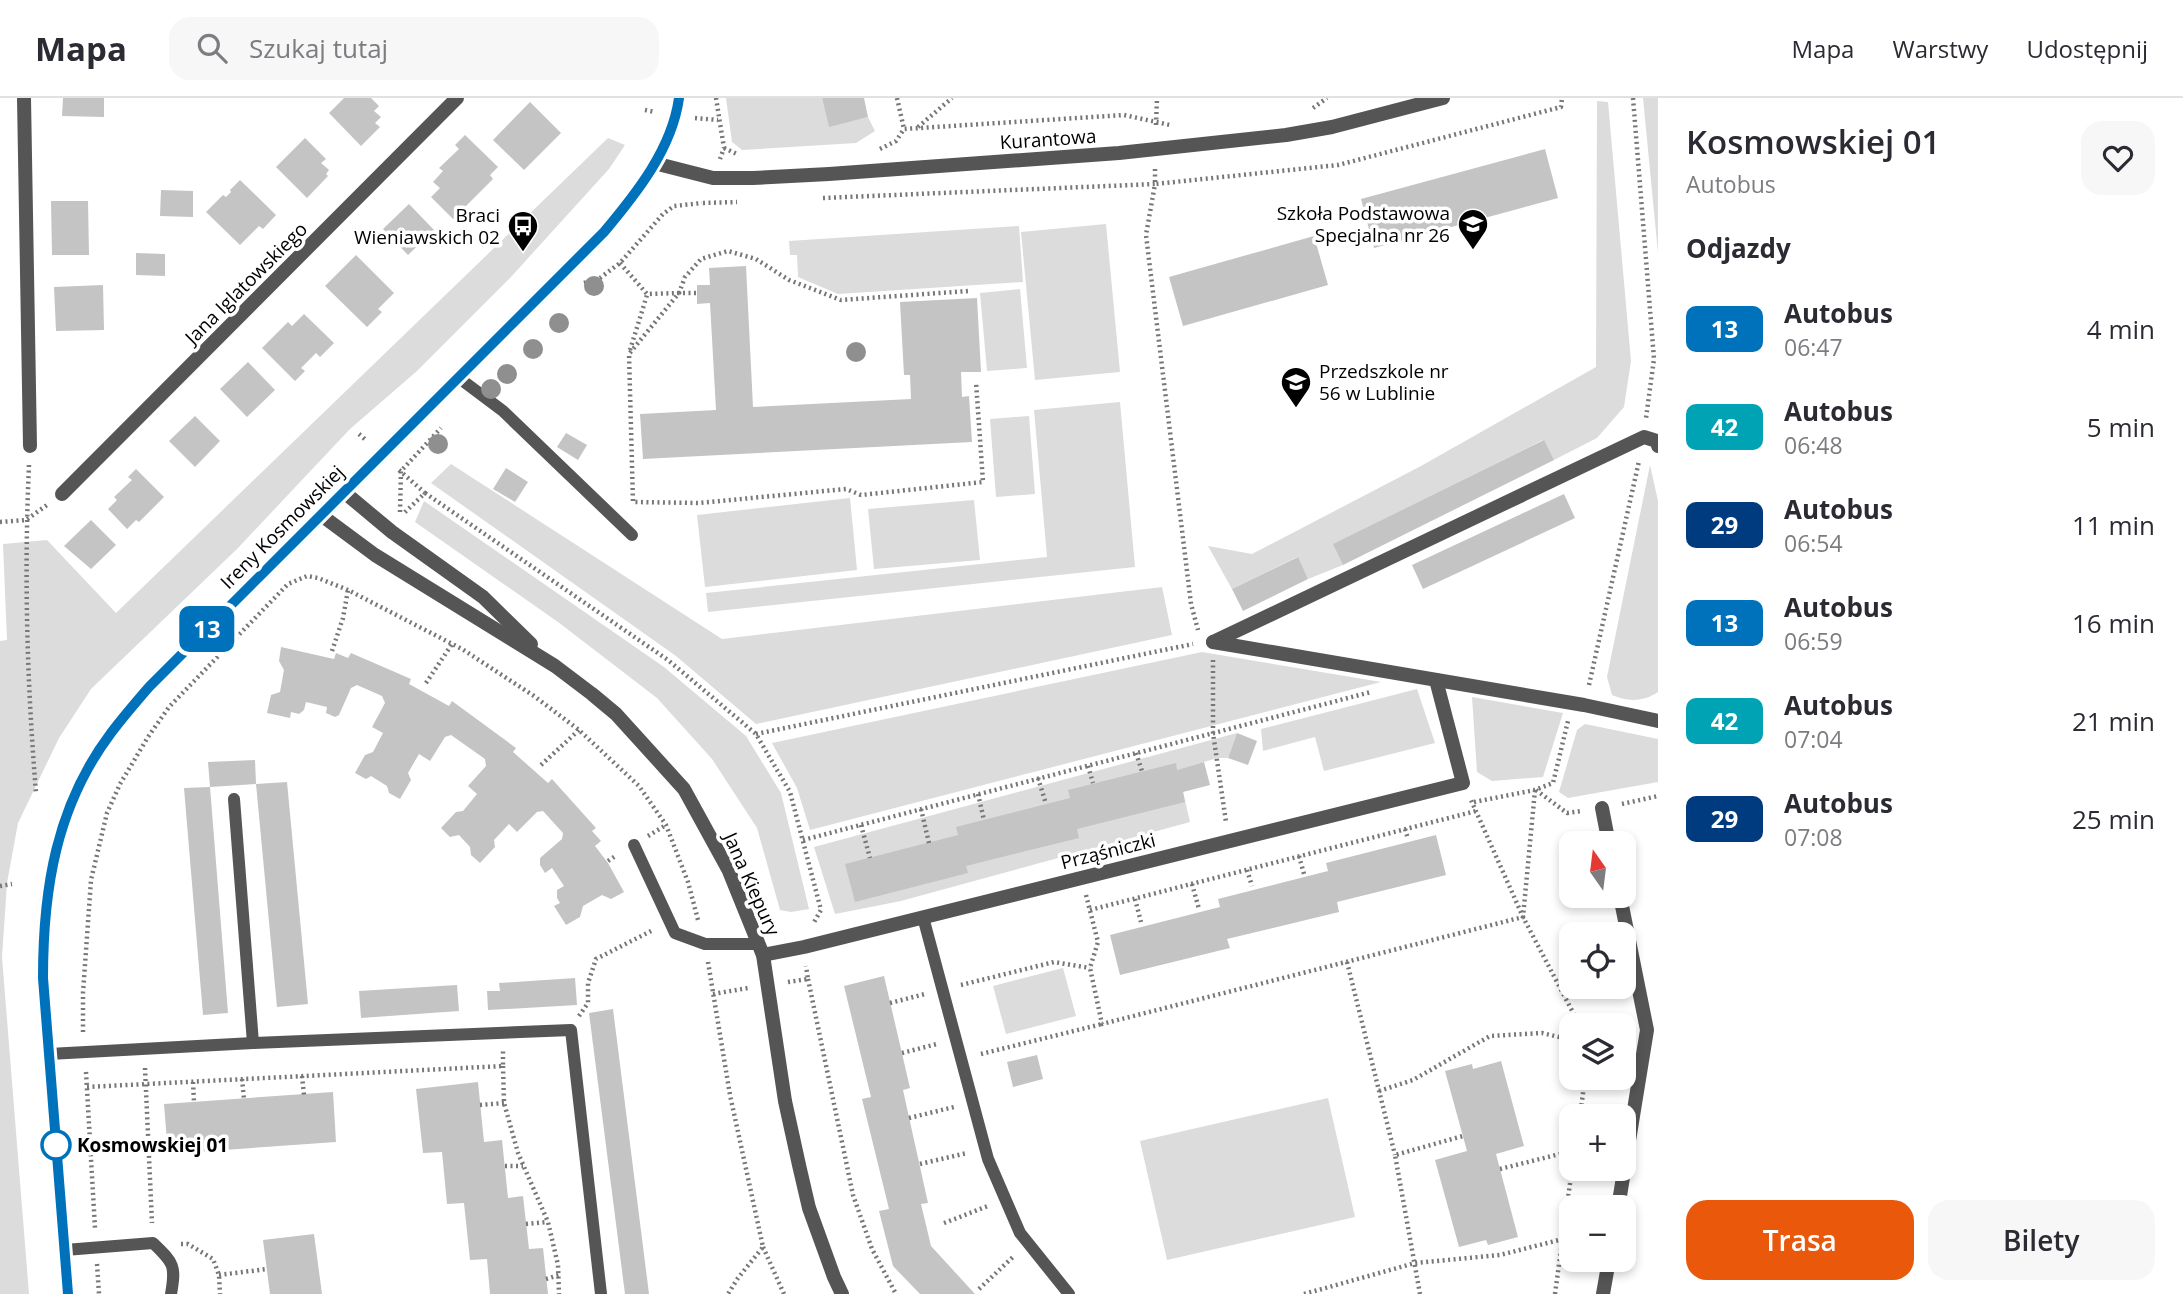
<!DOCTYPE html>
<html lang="pl">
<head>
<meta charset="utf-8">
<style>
  :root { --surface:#fff; --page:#f7f7f7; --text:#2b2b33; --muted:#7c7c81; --line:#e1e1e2; --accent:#ea580c }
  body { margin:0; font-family:"Open Sans",sans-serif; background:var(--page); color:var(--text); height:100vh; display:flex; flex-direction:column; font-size:26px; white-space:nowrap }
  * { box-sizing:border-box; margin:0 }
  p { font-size:23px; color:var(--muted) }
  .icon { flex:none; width:38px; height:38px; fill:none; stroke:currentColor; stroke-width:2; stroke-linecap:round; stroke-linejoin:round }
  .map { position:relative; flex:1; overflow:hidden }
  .panel { display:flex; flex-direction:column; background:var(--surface); width:525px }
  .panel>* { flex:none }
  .badge { padding:0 14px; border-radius:10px; font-size:24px; line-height:46px }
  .needle { width:46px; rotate:346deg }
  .controls { position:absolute; left:1559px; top:733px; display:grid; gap:14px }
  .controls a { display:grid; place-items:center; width:77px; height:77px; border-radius:14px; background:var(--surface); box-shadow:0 4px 10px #0003; font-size:35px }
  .map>.badge { position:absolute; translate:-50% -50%; box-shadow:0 0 0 4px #fff }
  h2 { padding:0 28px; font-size:26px; line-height:63px }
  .round { display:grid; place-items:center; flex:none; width:74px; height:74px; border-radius:21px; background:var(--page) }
  .headline { display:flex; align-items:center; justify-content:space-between; height:119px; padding:0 28px }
  h1 { font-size:33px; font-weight:600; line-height:52px }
  .cta { display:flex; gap:14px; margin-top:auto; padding:14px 28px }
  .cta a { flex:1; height:80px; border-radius:21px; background:var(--accent); color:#fff; font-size:28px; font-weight:600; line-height:80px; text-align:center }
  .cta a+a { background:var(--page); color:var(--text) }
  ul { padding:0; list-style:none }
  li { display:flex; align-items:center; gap:21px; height:98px; padding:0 28px }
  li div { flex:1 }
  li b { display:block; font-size:26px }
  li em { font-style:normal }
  li .badge { min-width:77px; font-weight:700; text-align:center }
  header { display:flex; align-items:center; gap:42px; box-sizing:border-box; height:98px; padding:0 35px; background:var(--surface); border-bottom:2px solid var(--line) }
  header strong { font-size:33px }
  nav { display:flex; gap:38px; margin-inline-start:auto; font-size:24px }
  .search { width:490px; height:63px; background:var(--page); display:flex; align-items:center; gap:18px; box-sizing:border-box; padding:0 24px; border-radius:21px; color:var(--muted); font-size:26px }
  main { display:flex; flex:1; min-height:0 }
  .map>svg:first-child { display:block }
  .green { fill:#dcdcdc }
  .building { fill:#c4c4c4 }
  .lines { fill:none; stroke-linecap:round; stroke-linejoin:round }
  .path { stroke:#777; stroke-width:4.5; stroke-dasharray:2 3.5; stroke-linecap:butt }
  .service { stroke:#555; stroke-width:12 }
  .minor { stroke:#555; stroke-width:14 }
  .tertiary { stroke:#555; stroke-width:14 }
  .tree { fill:#8f8f8f }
  .line-casing { stroke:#fff; stroke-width:16 }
  .line { stroke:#0072bc; stroke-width:10 }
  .stop-dot { fill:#fff; stroke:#0072bc; stroke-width:3.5 }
  .labels { text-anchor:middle; stroke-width:7; stroke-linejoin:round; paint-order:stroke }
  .street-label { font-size:19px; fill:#000; stroke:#fff }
  .poi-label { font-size:19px; fill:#000; stroke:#fff; text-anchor:end }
  .stop-label { font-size:19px; font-weight:bold; fill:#000; stroke:#fff; text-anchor:start }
</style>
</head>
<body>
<header>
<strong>Mapa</strong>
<div class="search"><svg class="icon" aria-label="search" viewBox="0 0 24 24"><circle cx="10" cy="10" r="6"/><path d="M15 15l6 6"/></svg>Szukaj tutaj</div>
<nav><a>Mapa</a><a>Warstwy</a><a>Udostępnij</a></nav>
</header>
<main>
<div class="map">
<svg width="1658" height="1196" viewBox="0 0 1658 1196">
  <rect width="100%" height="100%" fill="#fff"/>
  <g class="green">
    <path d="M726,0H822L829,28L868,19L875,33L856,45L742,52L732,44Z"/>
    <path d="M1643,0H1658V155Z"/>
    <path d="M1597,3L1608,4L1631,263L1624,309L1597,340L1554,362L1543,342L1334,446L1343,467L1308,481L1297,459L1232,491L1208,448L1252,456L1421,368L1596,269Z"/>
    <path d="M608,40L625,47L609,71L510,180L417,273L350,331L237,451L91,591L59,640L18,725L7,785L2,859L29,1196H0V543L7,542L3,446L47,442L116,515Z"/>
    <path d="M1106,126L1120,274L1035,282L1021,134Z"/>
    <path d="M1019,128L1023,184L838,196L798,179L797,157H790L789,143Z"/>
    <path d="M1020,191L1027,270L987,273L980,195Z"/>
    <path d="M1120,304L1135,469L708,514L706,495L1047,459L1034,312Z"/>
    <path d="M1029,318L1035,396L996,399L990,321Z"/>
    <path d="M451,366L722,541L1162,489L1172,537L756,626L676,558L431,385Z"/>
    <path d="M1650,367L1658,403V594C1643,604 1628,604 1612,597L1607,579Z"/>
    <path d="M850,400L857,472L705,489L697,417Z"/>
    <path d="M974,402L980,462L874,471L868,411Z"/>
    <path d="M424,403L664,569L746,638L781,695L809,811L791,814L780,812L757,730L712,661L657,600L558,524L415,424Z"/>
    <path d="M1202,554L1381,584L810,732L797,690L772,645Z"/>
    <path d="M1417,591L1435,645L1324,673L1315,639L1263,653L1261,631Z"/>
    <path d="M1472,599L1563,615L1543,679L1492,683L1477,674Z"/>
    <path d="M1585,626L1658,641V684L1568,700L1559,694L1577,632Z"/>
    <path d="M1237,635L1228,660H1217L1178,672L1190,724L901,803L835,816L814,749Z"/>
    <path d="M1063,870L1076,918L1006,936L993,888Z"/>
    <path d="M1328,1000L1355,1119L1167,1162L1140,1043Z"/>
  </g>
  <g class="building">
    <path d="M63,0H104V19L62,18Z"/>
    <path d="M344,0H371L379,8L374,13L381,19L375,25L380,29L361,48L329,15Z"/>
    <path d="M822,0H864L868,19L829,29Z"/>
    <path d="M530,4L561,35L524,72L493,42Z"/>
    <path d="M465,37L498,69L490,77L493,81L453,121L431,99L440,90L433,84L443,73L439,70L459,51L455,47Z"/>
    <path d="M305,40L326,61L321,65L329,72L326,76L328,78L307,100L276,69Z"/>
    <path d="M1545,51L1558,100L1374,150L1361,101Z"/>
    <path d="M240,82L276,117L263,131L259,128L240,147L206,114L223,97L226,99L231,94L230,92Z"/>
    <path d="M161,92L193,93V119L160,118Z"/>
    <path d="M51,103H88L89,157H52Z"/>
    <path d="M409,106L434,132L408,157L383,131Z"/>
    <path d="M1314,138L1328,187L1183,228L1169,179Z"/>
    <path d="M136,155L165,156V178L136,177Z"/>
    <path d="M356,157L394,195L378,211L382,214L367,229L325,188Z"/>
    <path d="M746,168L753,309L911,301L910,277H904L900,204L977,200L981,274H961L962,299L969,298L972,344L643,361L640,316L716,312L710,205L697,206V187H710L709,170Z"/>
    <path d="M103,187L104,232L56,233L54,189Z"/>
    <path d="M304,216L334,245L320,259L316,255L301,270L305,273L295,283L262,250L288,224L292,228Z"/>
    <path d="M248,264L275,292L247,319L220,291Z"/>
    <path d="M195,318L220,343L195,369L169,343Z"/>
    <path d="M566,335L587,347L578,362L557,349Z"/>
    <path d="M1544,342L1554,362L1343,467L1333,446Z"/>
    <path d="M506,370L528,384L515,404L493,391Z"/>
    <path d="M136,371L164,399L139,424L136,422L127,431L108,411L117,402L114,399L132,382L128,379Z"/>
    <path d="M1564,396L1575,420L1423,491L1412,467Z"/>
    <path d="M91,422L116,447L91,471L64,448Z"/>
    <path d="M1298,459L1308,481L1243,513L1232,491Z"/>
    <path d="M281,549L334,561L336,555L348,560L351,555L411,581L409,586L449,608L452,603L516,650L513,654L548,685L552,681L596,730L592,733L601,743L595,748L608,765L624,794L611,801L602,797L583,808L580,819L566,827L554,808L560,805L557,800V792L564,788L552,770L545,775L540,767V760L562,741L563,735L543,713L537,714L517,734L509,726L494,742L495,749L480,765L471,757L470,749L459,737L450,739L441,730L456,714L463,713L477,696L468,688L486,668L485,661L451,637L445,639L430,663L419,656L408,675L411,682L400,701L389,695L387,688L371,678L366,681L355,675L365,657L373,654L383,635L372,629L385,605L382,598L357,587L351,590L339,617L335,619L326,615L327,609L306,604L304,612L299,616L291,614L290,620L267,615L271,597L280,594L284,572L279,563Z"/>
    <path d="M1237,635L1257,643L1248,667L1228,660Z"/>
    <path d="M255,662L256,686L210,689L208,664Z"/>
    <path d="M1204,664L1210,687L1183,694L1185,704L1077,731L1079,740L966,768L968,775L855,804L845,766L958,737L956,729L1070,700L1068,692L1176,665L1177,672Z"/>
    <path d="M287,684L308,906L277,909L256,686Z"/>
    <path d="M210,689L228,915L203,917L184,690Z"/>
    <path d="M1436,737L1446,777L1337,804L1339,814L1227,841L1230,850L1120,877L1110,837L1220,809L1218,801L1328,773L1326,765Z"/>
    <path d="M884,878L910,990L903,992L928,1105L921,1106L931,1148L975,1196H920L893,1168L879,1113L889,1111L862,1001L871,999L844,888Z"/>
    <path d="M575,880L577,907L488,912L487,893H500L499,885Z"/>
    <path d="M457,887L459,913L361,920L359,893Z"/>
    <path d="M613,911L649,1196H625L589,915Z"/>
    <path d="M1037,957L1043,981L1013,989L1007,964Z"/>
    <path d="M1501,963L1524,1048L1496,1056L1518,1139L1488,1147L1486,1142L1459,1149L1435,1062L1467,1053L1445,973L1472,966L1473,971Z"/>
    <path d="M478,984L484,1044L502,1042L508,1100L523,1098L529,1151L543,1150L548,1196H490L487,1161L470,1162L464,1105L447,1106L442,1054L423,1055L416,991Z"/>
    <path d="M333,994L336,1044L168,1056L164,1006Z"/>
    <path d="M314,1136L322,1196H270L263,1142Z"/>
  </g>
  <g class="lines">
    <g class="path">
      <path d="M716,0L724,50L720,61"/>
      <path d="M897,0L904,31"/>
      <path d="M1633,0L1654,261L1646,320"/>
      <path d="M1313,10L1327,0"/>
      <path d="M645,12L655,14"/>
      <path d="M695,20L718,22"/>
      <path d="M1156,27L1157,0"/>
      <path d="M918,29L952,0"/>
      <path d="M724,50L739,57"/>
      <path d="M880,51L896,43L904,31L1124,17L1170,27"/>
      <path d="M1155,71V86L1338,67L1561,9L1562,0"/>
      <path d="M823,100L1155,86L1146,137L1191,506L1198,532"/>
      <path d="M703,105L737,104"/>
      <path d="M620,165L647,196L679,195L629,256L633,404L699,405L846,391L861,397L983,384L976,284"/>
      <path d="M584,185L600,180L620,165L663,116L674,108L702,105"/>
      <path d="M696,195H679L685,179L701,161L728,153L756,161L789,182L841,202L968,193"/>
      <path d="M630,252L647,197"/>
      <path d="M359,336L367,343"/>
      <path d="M29,367C24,477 27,584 36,695"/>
      <path d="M399,372L425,395L403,416"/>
      <path d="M425,395L668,562L756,636L790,694L821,812L813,826"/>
      <path d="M400,414L401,373L441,330"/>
      <path d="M0,424L26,422L47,407"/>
      <path d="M332,553L343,520L348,492"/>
      <path d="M1213,562V635L1226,724"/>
      <path d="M426,585L452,546"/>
      <path d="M1589,587L1639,363"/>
      <path d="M756,636L1193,546"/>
      <path d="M1136,655L1142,673"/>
      <path d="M541,667L579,632"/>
      <path d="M1088,668L1093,685"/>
      <path d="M1038,680L1046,706"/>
      <path d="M1535,692L1523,819L1580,928"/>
      <path d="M1536,692L1567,715L1582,713"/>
      <path d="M978,696L984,722"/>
      <path d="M1474,704L1535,692L1553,685L1568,623"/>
      <path d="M1622,706L1658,698"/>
      <path d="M921,711L929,745"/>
      <path d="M861,727L870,760"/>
      <path d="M1405,731L1408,741"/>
      <path d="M648,738L666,727"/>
      <path d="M803,742L1371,594"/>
      <path d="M1299,758L1304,776"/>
      <path d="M608,763L617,757"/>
      <path d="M1247,772L1252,788"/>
      <path d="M1192,786L1199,811"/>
      <path d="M0,788L12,786"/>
      <path d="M1086,797L1098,844L1090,870L1102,926L1523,819L1471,702"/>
      <path d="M1135,801L1141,824"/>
      <path d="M1090,812L1476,713"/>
      <path d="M708,864L730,997L763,1149L738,1180L728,1196"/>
      <path d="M1347,864L1395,1057"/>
      <path d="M808,881L853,1097L872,1151L896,1196"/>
      <path d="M788,884L808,881L806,868"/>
      <path d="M961,887L1054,864L1090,870"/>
      <path d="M713,896L748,890"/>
      <path d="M890,905L925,896"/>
      <path d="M579,918L588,905V885L596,861L653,832"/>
      <path d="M83,934V895L91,782L107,715L120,686L148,639L169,609L288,486L307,478L318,480L348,492L462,551L534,598L579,632L639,688L666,727L688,784L698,822"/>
      <path d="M902,955L937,946"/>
      <path d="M981,956L1102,926"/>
      <path d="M503,968L504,1005L518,1055L548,1124L558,1167L559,1196"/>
      <path d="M145,970L152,1125"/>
      <path d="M86,974L95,1130"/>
      <path d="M302,978L304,997"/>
      <path d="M242,981L244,1001"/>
      <path d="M193,984L194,1004"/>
      <path d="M87,989L503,968V952"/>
      <path d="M1379,993L1413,982L1490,938L1542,935L1572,942"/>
      <path d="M480,1007L504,1005"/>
      <path d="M1580,1018L1585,980"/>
      <path d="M909,1020L954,1009"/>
      <path d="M920,1066L967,1055"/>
      <path d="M505,1068H523"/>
      <path d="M1500,1071L1572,1053"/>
      <path d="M944,1125L988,1108"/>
      <path d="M526,1126L548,1124"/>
      <path d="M181,1146H188L213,1161L219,1177L220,1196"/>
      <path d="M763,1149L784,1196"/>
      <path d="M97,1166L99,1196"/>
      <path d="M219,1177L267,1171"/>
      <path d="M546,1181L559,1177"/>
      <path d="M979,1191L1014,1158"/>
      <path d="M1304,1196L1415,1165L1500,1157L1563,1141"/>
      <path d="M1420,1196L1395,1057L1463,1038"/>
      <path d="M1555,1196L1572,1071"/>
    </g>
    <g class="service">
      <path d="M459,280L503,313L632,437"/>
      <path d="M234,701L253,945"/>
      <path d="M634,747L675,835L705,846H758"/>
      <path d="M923,819L988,1061L1020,1135L1069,1196"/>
      <path d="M49,956L253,945L571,932L601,1196"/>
      <path d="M65,1152L153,1145C174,1165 176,1168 171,1196"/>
    </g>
    <g class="minor">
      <path d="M24,0L30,348"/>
      <path d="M654,65L713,80H753L829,76L1119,55L1286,37L1332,29L1443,0"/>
      <path d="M344,394L392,434L483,499L531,546"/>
      <path d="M62,396L457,0"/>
      <path d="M321,417L375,457L555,568L592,596L616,616L684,691L729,773L763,857L785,1003L799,1067L809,1110L834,1179L842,1196"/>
      <path d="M1213,544L1644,339L1657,343L1658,348"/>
      <path d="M1213,544L1584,607L1658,623"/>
      <path d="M1602,710L1609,746"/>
      <path d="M763,857L804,849L1463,685L1436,582"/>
      <path d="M1618,1110L1647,932L1620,798"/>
      <path d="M1603,1196L1609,1162"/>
    </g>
    <path class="tertiary" d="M68,1196L43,880C42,791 56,708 111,635C123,619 136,604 149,589L604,134C636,96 672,51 679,0"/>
  </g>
  <g class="tree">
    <circle cx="594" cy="188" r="10"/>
    <circle cx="559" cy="225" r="10"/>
    <circle cx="533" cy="251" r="10"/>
    <circle cx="856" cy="254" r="10"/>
    <circle cx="507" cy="276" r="10"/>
    <circle cx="491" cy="291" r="10"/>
    <circle cx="438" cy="346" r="10"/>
  </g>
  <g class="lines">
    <g class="line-casing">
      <path id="line" d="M68,1196L43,880C43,791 56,708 111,635C123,619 136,604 149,589L604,134C636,96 672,51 679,0"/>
    </g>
    <use href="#line" class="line"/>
  </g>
  <defs>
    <g id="school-pin" transform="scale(1.575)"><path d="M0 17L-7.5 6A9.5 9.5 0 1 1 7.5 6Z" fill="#000" stroke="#fff"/><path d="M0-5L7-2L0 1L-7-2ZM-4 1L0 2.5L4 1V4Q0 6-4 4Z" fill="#fff"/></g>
    <g id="bus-pin" transform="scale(1.575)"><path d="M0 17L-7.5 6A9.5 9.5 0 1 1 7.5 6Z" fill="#000" stroke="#fff"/><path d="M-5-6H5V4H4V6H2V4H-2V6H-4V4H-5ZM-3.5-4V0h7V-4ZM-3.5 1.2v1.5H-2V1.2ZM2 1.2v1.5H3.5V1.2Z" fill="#fff"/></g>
  </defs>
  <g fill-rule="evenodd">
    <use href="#school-pin" x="1473" y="126"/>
    <use href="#bus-pin" x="523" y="128"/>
    <use href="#school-pin" x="1296" y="284"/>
  </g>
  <circle class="stop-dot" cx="56" cy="1047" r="14"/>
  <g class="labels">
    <g class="street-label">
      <text transform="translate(1048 41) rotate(-4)" y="7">Kurantowa</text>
      <text transform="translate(246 185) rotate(-45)" y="7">Jana Iglatowskiego</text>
      <text transform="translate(282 429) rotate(-45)" y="7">Ireny Kosmowskiej</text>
      <text transform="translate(1108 753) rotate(-14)" y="7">Prząśniczki</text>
      <text transform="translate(752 786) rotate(66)" y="7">Jana Kiepury</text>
    </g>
    <g class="poi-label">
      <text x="1450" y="122">Szkoła Podstawowa<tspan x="1450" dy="22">Specjalna nr 26</tspan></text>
      <text x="500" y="124">Braci<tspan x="500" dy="22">Wieniawskich 02</tspan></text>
      <text x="1319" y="280" text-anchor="start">Przedszkole nr<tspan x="1319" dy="22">56 w Lublinie</tspan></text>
    </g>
    <g class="stop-label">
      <text x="77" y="1054">Kosmowskiej 01</text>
    </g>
  </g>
</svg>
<div class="controls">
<a><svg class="needle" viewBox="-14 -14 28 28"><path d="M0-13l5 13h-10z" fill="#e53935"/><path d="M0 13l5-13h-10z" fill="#7c7c81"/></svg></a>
<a><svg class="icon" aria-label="locate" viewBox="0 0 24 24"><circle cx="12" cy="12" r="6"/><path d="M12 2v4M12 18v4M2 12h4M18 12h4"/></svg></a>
<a><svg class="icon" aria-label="layers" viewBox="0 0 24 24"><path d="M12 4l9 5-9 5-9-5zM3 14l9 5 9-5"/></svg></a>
<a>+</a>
<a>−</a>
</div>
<b class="badge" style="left:207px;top:531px;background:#0072bc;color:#fff">13</b>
</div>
<section class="panel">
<div class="headline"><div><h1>Kosmowskiej 01</h1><p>Autobus</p></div><a class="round"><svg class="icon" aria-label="heart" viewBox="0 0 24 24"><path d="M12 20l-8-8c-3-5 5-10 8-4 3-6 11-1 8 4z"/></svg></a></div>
<h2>Odjazdy</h2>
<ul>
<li><span class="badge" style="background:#0072bc;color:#fff">13</span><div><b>Autobus</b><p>06:47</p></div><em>4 min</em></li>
<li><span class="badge" style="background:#00a3b4;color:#fff">42</span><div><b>Autobus</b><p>06:48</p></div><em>5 min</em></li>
<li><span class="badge" style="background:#003b80;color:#fff">29</span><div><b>Autobus</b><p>06:54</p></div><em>11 min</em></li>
<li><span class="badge" style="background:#0072bc;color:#fff">13</span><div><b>Autobus</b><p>06:59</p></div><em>16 min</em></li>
<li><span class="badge" style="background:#00a3b4;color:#fff">42</span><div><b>Autobus</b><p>07:04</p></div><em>21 min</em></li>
<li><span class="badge" style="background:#003b80;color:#fff">29</span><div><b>Autobus</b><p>07:08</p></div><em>25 min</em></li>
</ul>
<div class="cta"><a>Trasa</a><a>Bilety</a></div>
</section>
</main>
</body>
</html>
